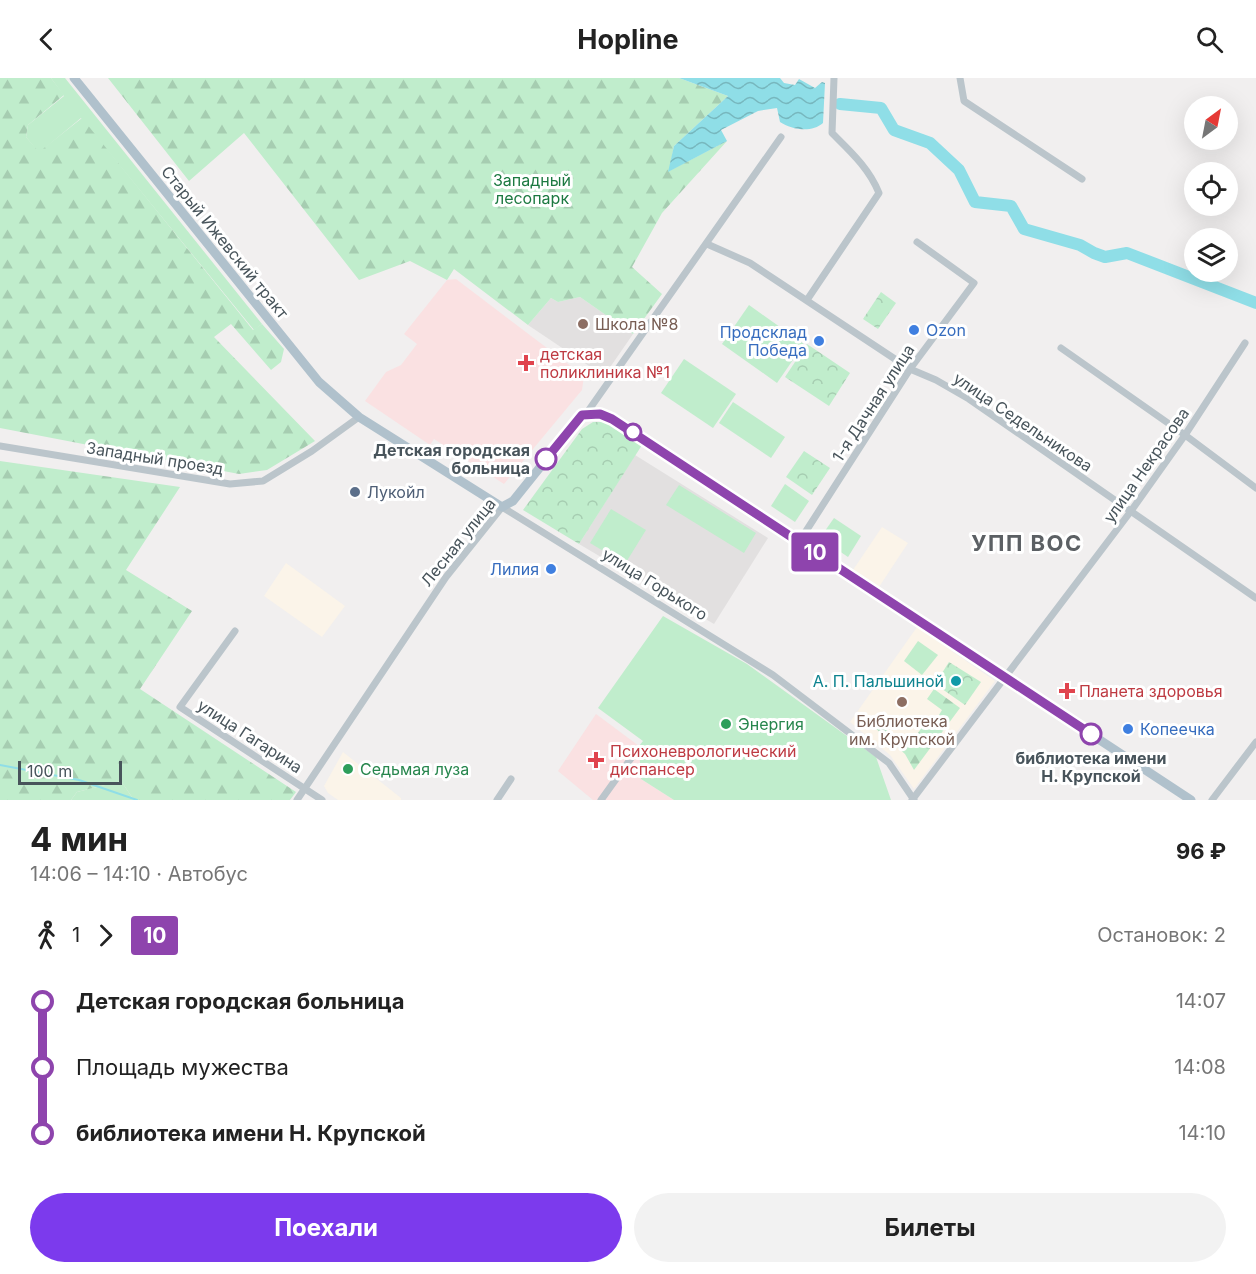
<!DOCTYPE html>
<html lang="ru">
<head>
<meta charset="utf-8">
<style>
  :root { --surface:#fff; --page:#f2f2f2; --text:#222; --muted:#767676; --accent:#7c3aed }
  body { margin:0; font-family:Inter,sans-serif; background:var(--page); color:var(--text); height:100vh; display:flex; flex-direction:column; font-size:22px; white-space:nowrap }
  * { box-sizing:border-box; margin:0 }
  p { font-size:20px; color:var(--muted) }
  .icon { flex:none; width:33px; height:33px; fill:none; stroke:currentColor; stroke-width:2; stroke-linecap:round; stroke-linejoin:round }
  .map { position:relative; height:722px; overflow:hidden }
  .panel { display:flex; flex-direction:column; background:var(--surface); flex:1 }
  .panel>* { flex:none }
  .badge { padding:0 12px; border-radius:4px; font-size:21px; line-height:39px }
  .needle { width:39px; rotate:32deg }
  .tools { position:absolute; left:1184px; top:18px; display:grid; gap:12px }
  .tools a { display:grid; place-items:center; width:54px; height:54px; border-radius:50%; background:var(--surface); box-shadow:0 6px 24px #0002; font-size:30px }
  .scale { position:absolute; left:18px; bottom:15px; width:104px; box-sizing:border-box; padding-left:6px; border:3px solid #48545b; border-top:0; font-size:16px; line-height:21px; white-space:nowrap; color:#48545b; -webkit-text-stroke:4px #fff; paint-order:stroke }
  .map>.badge { position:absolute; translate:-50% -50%; box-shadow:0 0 0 3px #fff }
  .legs { display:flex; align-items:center; gap:9px; height:66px; padding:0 30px; font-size:20px }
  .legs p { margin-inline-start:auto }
  .overview { display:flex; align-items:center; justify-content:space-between; height:102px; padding:0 30px }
  h1 { font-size:33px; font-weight:700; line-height:45px }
  .button { display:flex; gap:12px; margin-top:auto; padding:12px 30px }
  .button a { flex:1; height:69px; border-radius:36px; background:var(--accent); color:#fff; font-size:24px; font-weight:700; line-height:69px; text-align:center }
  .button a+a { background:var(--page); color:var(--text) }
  ul { padding:0 30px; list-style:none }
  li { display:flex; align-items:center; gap:21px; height:66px; font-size:22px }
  li i { display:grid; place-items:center; width:9px; height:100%; margin:0 8px; background:currentColor }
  li i::after { content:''; width:15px; height:15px; margin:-8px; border:4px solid; border-radius:50%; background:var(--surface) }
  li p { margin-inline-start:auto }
  li:first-child i { background:linear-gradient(#0000 50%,currentColor 0) }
  li:last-child i { background:linear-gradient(currentColor 50%,#0000 0) }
  header { display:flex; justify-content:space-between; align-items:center; height:78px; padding:0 30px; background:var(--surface); font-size:27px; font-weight:700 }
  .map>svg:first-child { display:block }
  .commercial { fill:#fbf4e9 }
  .education { fill:#e2e0e0 }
  .medical { fill:#fae1e2 }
  .grass { fill:#c0edcc }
  .forest { fill:url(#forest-firs) }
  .park { fill:url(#park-crowns) }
  .water { fill:url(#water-waves) }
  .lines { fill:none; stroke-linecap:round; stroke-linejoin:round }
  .stream { stroke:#8fdee7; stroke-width:2 }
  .river { stroke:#8fdee7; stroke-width:12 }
  .minor { stroke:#bbc5cb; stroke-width:7 }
  .major { stroke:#b0c1cc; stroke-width:9 }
  .line-1-casing { stroke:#fff; stroke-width:14 }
  .line-1 { stroke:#8e44ad; stroke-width:9 }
  .education-dot { fill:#8d6e63; stroke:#fff; stroke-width:2 }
  .shop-dot { fill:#3f7fe0; stroke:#fff; stroke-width:2 }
  .health-dot { fill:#e0444e; stroke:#fff; stroke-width:2 }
  .stop-1-dot { fill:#fff; stroke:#8e44ad; stroke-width:3 }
  .service-dot { fill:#5c6f8a; stroke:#fff; stroke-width:2 }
  .culture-dot { fill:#0f9aa8; stroke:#fff; stroke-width:2 }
  .leisure-dot { fill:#2e9e5b; stroke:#fff; stroke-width:2 }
  .labels { text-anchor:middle; stroke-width:6; stroke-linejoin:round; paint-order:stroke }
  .park-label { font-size:16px; fill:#1c7941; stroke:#fff }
  .street-label { font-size:16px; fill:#48545b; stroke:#fff }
  .education-label { font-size:16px; fill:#785e54; stroke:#fff; text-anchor:start }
  .shop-label { font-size:16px; fill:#366cbe; stroke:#fff; text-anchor:start }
  .health-label { font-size:16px; fill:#be3a42; stroke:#fff; text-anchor:start }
  .stop-label { font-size:16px; font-weight:bold; fill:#48545b; stroke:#fff; text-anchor:end }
  .service-label { font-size:16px; fill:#4e5e75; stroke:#fff; text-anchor:start }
  .culture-label { font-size:16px; fill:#0d838f; stroke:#fff; text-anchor:end }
  .leisure-label { font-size:16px; fill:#27864d; stroke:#fff; text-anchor:start }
  .district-label { font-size:22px; font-weight:bold; letter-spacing:1.5px; fill:#5c6064; stroke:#fff }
</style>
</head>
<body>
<header><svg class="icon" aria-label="back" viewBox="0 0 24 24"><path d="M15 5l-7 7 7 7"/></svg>Hopline<svg class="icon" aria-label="search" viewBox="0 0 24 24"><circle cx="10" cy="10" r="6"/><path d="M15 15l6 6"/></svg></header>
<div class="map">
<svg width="1256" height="722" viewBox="0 0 1256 722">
  <defs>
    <pattern id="forest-firs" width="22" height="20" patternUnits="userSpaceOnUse" patternTransform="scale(1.5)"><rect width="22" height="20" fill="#c0edcc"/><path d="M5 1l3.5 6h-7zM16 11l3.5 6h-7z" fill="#a6cdb1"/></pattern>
    <pattern id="park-crowns" width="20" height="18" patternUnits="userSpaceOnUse" patternTransform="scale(1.5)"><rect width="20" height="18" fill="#c0edcc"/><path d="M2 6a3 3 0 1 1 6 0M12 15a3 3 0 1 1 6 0" fill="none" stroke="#a6cdb1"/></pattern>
    <pattern id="water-waves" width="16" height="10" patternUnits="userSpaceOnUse" patternTransform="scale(1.5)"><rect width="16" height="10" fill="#8fdee7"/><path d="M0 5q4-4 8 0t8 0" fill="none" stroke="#77b7be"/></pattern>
  </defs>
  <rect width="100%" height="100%" fill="#f1efef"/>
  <g class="commercial">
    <path d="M882,449L908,465L879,509L853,492Z"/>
    <path d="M286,485L345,528L322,559L264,518Z"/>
    <path d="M917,549L995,603L914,711L890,677L850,644Z"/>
    <path d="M343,674L401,720V722H338L328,715L324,708Z"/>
  </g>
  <g class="education">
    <path d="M580,219L633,256L604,298L528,247L551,220L558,224Z"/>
    <path d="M635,377L768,460L714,546L579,466Z"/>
  </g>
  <g class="medical">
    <path d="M456,201L584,298L582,312L504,406L434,361L430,367L365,323L386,294L401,287L417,266L404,256L447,202Z"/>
    <path d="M596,636L639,668L641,701L674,722H593L558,693Z"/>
  </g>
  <g class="grass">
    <path d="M51,0H65L262,246L254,252L81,40L39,75L26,59L28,47L64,18Z"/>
    <path d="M749,227L804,266L777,305L722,266Z"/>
    <path d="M684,281L736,316L713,350L661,315Z"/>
    <path d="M733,324L785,359L771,380L719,345Z"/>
    <path d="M785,406L809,423L795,444L771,428Z"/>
    <path d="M679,407L756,455L744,475L666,427Z"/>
    <path d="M611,431L646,452L625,486L590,465Z"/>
    <path d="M834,440L861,458L848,479L820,460Z"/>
    <path d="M663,538L747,586L876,679L891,722H674L641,701L639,668L643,663L598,630Z"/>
    <path d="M918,563L938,577L922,597L904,583Z"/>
    <path d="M121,703L134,722H71L77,714Z"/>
  </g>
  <g class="forest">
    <path d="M0,0H51L64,17L28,47L26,59L39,74L82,40L253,252L262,246L284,271L281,284L271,292L231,246L214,259L315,363L267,392L239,396L0,350Z"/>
    <path d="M108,0H679L728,18L674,68L669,93L727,63L662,135L632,189L662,216L633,256L580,219L558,224L551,220L528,247L454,191L447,202L410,183L359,202L244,55L189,103Z"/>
    <path d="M0,383L180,409L126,492L192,533L140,611L296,714L290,722H134L121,703L77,714L71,722H0Z"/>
    <path d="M934,611L960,630L914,692L905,676L867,643L869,640L910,667L924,646L931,650L942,632L927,621Z"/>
  </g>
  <g class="park">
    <path d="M881,214L896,225L878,251L863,241Z"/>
    <path d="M807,266L850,295L829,328L785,299Z"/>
    <path d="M593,344H608L642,367L579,466L523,432L582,351Z"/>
    <path d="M804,373L830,390L812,417L786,399Z"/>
    <path d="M949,584L981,604L965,627L935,606Z"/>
  </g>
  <path class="water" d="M679,0H780L784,5L795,7L799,1L815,10L822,4L825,5L823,45C812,55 792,52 780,44L777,30L758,33L721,52L727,63L668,94L674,68L728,18Z"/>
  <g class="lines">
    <path class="stream" d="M0,687L79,702L137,722"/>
    <path class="river" d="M840,26L881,30L894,52L930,65L959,92L975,124L1011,128L1024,151L1080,167L1094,175L1105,179L1127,175L1256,225"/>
    <g class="minor">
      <path d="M960,0L964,23L1082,101"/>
      <path d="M707,166L750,185L910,291L936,302L969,321L1256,520"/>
      <path d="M807,222L879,115C869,90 850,73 832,55L834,0"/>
      <path d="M1061,270L1185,357L1256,410"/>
      <path d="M586,336L781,59"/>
      <path d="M0,368L230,406L263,403L312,373L359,339"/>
      <path d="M799,464L910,291L974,205L917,164"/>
      <path d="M235,553L180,629L322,722"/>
      <path d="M297,722L446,499L502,429L773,597L889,685L914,722"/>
      <path d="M497,722L511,701"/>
      <path d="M601,722L637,672"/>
      <path d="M912,722L1131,433L1185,357L1245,265"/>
      <path d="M1212,722L1256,664"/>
    </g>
    <path class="major" d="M74,0L319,304L359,339L502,429L513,423L582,337L600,336L612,341L1191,722"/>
  </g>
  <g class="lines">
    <g class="line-1-casing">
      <path id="line-1" d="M546,381L582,337L600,336L612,341L1091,656"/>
    </g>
    <use href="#line-1" class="line-1"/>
  </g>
  <g class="education-dot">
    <circle cx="583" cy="246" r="6"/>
    <circle cx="902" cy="624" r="6"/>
  </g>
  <g class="shop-dot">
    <circle cx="914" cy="252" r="6"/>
    <circle cx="819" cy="263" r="6"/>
    <circle cx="551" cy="491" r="6"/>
    <circle cx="1128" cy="651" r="6"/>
  </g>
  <g class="health-dot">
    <path d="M523 276h6v6h6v6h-6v6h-6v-6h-6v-6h6z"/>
    <path d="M1064 604h6v6h6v6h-6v6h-6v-6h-6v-6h6z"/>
    <path d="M593 673h6v6h6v6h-6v6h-6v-6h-6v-6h6z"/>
  </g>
  <g class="stop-1-dot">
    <circle cx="633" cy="354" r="8"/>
    <circle cx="546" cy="381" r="10"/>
    <circle cx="1091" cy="656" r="10"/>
  </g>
  <circle class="service-dot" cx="355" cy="414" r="6"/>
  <circle class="culture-dot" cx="956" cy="603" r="6"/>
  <g class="leisure-dot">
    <circle cx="726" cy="646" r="6"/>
    <circle cx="348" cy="691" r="6"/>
  </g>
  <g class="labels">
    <g class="park-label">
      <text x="532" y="108">Западный<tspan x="532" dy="18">лесопарк</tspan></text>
    </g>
    <g class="street-label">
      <text transform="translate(225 164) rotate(51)" y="6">Старый Ижевский тракт</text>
      <text transform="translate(873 325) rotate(-57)" y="6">1-я Дачная улица</text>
      <text transform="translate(1023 344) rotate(34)" y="6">улица Седельникова</text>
      <text transform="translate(155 380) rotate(9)" y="6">Западный проезд</text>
      <text transform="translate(1146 387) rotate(-55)" y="6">улица Некрасова</text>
      <text transform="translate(458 464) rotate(-51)" y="6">Лесная улица</text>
      <text transform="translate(655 506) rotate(32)" y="6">улица Горького</text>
      <text transform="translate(250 658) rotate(33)" y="6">улица Гагарина</text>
    </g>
    <g class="education-label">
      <text x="595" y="252">Школа №8</text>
      <text x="902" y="649" text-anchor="middle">Библиотека<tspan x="902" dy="18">им. Крупской</tspan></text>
    </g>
    <g class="shop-label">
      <text x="926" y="258">Ozon</text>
      <text x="807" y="260" text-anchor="end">Продсклад<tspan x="807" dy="18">Победа</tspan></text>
      <text x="539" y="497" text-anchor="end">Лилия</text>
      <text x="1140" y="657">Копеечка</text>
    </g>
    <g class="health-label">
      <text x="540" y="282">детская<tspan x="540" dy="18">поликлиника №1</tspan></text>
      <text x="1079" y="619">Планета здоровья</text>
      <text x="610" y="679">Психоневрологический<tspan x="610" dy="18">диспансер</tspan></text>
    </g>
    <g class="stop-label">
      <text x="530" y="378">Детская городская<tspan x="530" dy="18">больница</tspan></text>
      <text x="1091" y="686" text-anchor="middle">библиотека имени<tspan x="1091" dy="18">Н. Крупской</tspan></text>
    </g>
    <g class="service-label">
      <text x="367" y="420">Лукойл</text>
    </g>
    <g class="culture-label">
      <text x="944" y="609">А. П. Пальшиной</text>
    </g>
    <g class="leisure-label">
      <text x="738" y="652">Энергия</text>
      <text x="360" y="697">Седьмая луза</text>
    </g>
    <g class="district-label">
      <text x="1027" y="473">УПП ВОС</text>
    </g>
  </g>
</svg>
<div class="tools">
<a><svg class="needle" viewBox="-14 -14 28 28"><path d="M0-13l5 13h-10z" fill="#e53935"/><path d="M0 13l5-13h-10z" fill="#767676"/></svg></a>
<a><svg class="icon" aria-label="locate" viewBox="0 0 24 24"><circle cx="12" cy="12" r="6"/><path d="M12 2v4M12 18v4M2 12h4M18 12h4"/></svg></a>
<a><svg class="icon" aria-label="layers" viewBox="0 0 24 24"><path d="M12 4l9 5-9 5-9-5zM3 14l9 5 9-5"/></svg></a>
</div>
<div class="scale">100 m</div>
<b class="badge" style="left:815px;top:474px;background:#8e44ad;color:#fff">10</b>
</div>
<section class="panel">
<div class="overview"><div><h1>4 мин</h1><p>14:06 – 14:10 · Автобус</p></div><b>96 ₽</b></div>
<div class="legs"><svg class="icon" aria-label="walk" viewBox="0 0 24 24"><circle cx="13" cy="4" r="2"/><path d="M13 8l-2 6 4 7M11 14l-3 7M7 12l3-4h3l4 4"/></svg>1<svg class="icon" aria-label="forward" viewBox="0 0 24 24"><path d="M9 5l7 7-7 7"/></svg><b class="badge" style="background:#8e44ad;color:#fff">10</b><p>Остановок: 2</p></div>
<ul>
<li><i style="color:#8e44ad"></i><b>Детская городская больница</b><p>14:07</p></li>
<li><i style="color:#8e44ad"></i><span>Площадь мужества</span><p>14:08</p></li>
<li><i style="color:#8e44ad"></i><b>библиотека имени Н. Крупской</b><p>14:10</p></li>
</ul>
<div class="button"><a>Поехали</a><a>Билеты</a></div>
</section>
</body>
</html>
